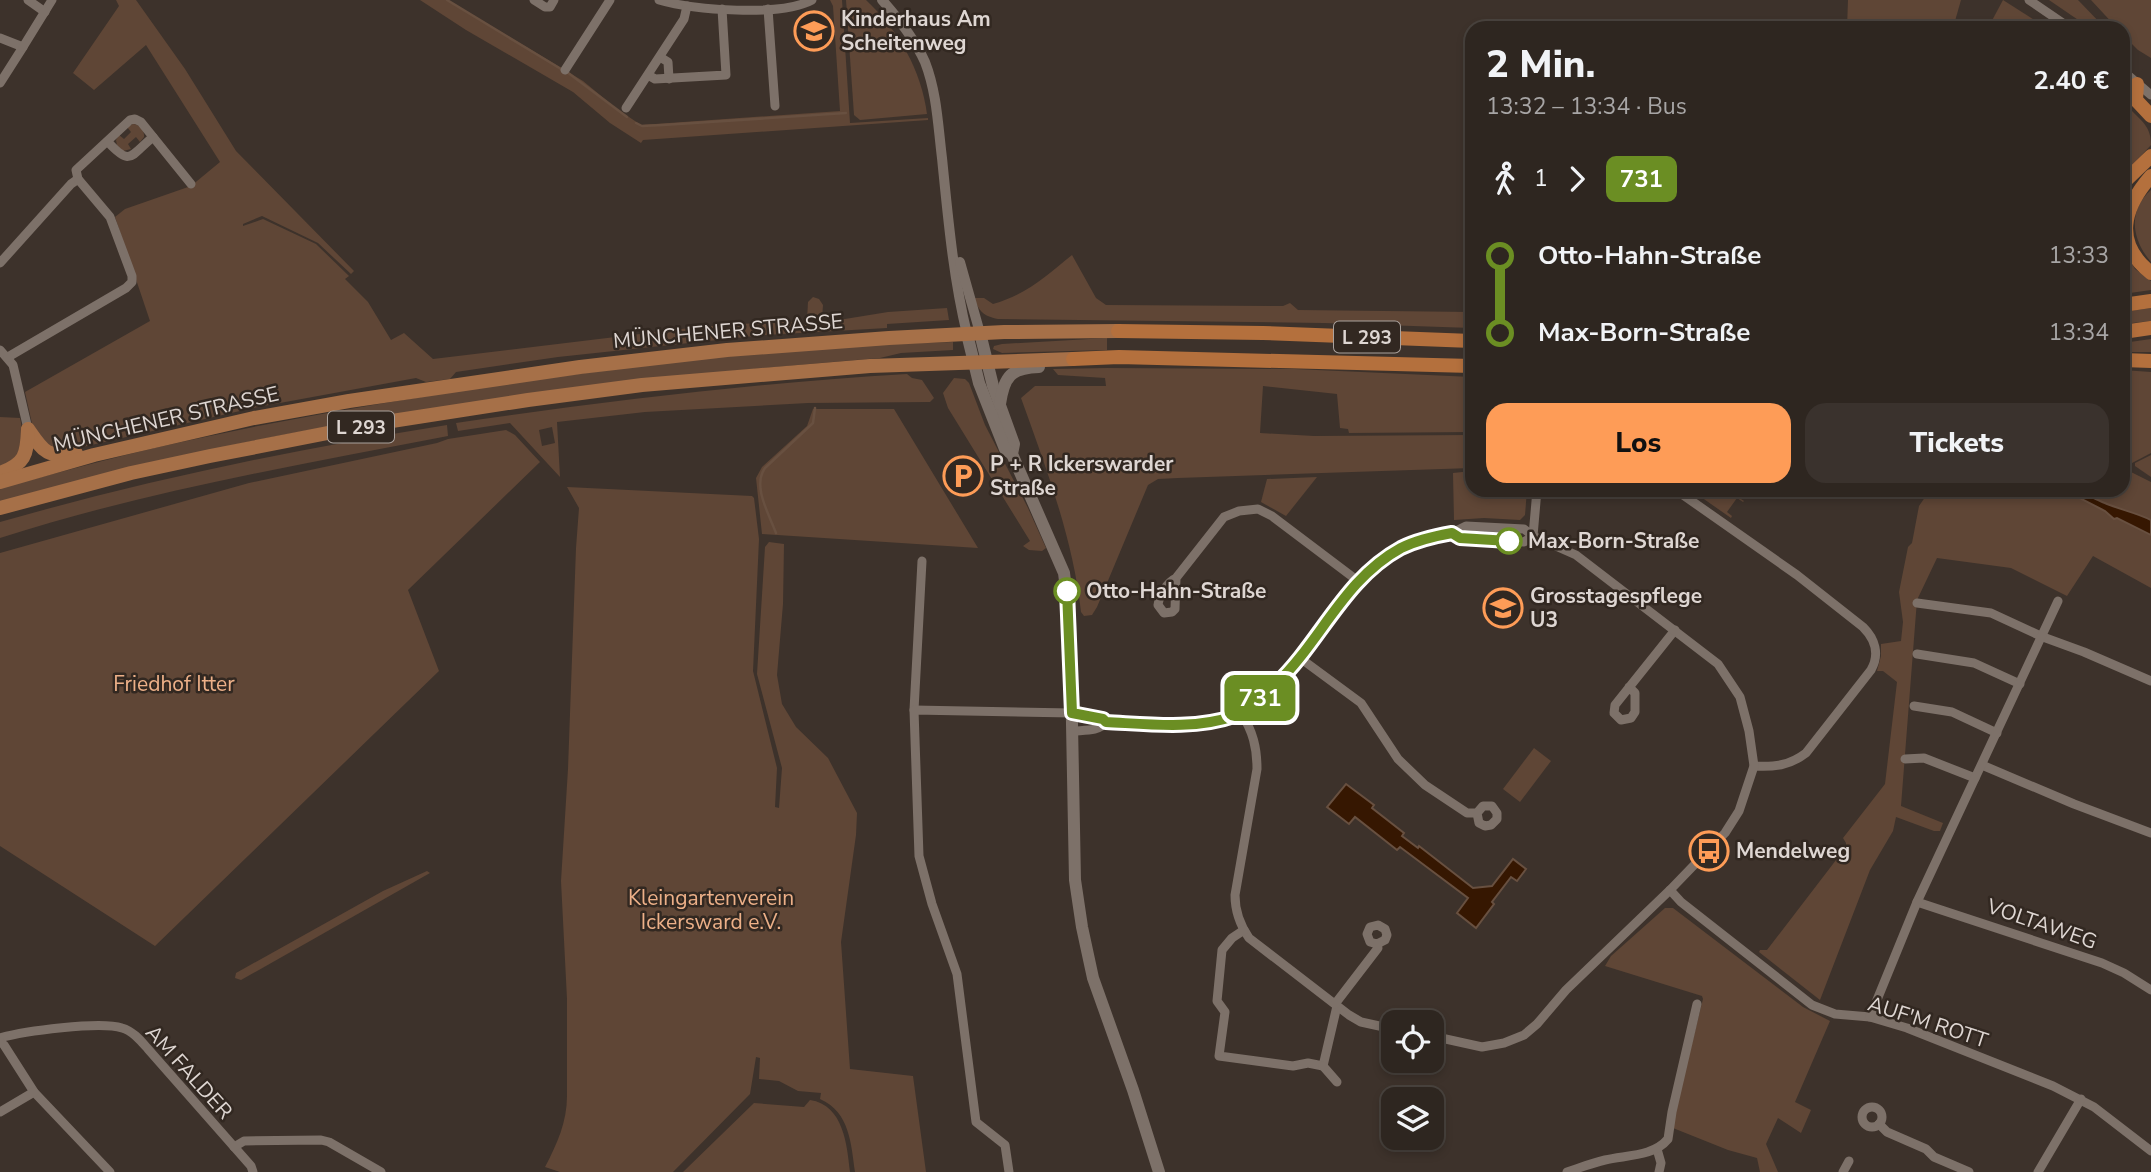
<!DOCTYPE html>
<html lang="de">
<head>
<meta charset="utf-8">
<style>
  :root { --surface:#2e2620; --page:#3a322d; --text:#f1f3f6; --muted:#a7a5a5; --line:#49433e; --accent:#fe9c57 }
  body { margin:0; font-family:"Nunito Sans",sans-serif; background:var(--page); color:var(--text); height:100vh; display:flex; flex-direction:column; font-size:26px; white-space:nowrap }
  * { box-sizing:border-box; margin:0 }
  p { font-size:23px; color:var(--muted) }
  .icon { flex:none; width:38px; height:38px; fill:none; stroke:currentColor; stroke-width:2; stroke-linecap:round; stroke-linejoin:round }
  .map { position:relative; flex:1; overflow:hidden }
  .sheet { position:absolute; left:1465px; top:21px; width:665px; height:476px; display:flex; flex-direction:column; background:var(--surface); border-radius:21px; box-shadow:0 4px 10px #0003,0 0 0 2px var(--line) }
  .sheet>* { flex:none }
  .badge { padding:0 14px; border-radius:10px; font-size:24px; line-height:46px }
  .tools { position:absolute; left:1381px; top:1010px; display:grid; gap:14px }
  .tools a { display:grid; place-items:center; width:63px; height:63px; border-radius:14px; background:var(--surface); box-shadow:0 4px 10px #0003,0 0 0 2px var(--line); font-size:35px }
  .map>.badge { position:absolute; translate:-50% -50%; box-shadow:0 0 0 4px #fff }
  .legs { display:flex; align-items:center; gap:10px; height:77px; padding:0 21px; font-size:23px }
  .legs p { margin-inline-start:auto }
  .overview { display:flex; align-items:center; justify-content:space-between; height:119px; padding:0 21px }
  h1 { font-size:38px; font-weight:800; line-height:52px }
  .action { display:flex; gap:14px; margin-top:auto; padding:14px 21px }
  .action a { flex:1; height:80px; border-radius:21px; background:var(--accent); color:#111; font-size:28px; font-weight:800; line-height:80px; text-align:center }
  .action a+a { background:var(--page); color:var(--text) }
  ul { padding:0 21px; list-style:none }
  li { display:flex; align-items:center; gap:24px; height:77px; font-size:26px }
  li i { display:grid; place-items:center; width:10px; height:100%; margin:0 9px; background:currentColor }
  li i::after { content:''; width:18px; height:18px; margin:-9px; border:5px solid; border-radius:50%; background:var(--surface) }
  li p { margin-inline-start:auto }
  li:first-child i { background:linear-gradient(#0000 50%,currentColor 0) }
  li:last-child i { background:linear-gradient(currentColor 50%,#0000 0) }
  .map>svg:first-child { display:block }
  .green { fill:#5f4636; fill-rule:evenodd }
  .water { fill:#361701; stroke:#685040; stroke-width:2 }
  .pier { fill:#3d322b }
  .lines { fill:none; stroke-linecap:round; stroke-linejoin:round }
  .stream { stroke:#685040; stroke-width:2.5 }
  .minor { stroke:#7d7169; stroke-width:9 }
  .tertiary { stroke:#7d7169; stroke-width:10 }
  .secondary { stroke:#7d7169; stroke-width:12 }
  .primary { stroke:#a67048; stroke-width:14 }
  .trunk { stroke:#b4703d; stroke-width:14 }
  .line-1-casing { stroke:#fff; stroke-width:16 }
  .line-1 { stroke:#6b8e23; stroke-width:10 }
  .stop-1-dot { fill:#fff; stroke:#6b8e23; stroke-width:3.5 }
  .labels { text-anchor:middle; stroke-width:5; stroke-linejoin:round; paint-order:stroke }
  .shield { fill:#322821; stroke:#aaa29d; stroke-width:2 }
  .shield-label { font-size:19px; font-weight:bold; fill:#ded6d2 }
  .poi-label { font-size:21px; font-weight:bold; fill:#ded6d2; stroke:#322821; text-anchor:start }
  .street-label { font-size:21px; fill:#ded6d2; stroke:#322821 }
  .stop-label { font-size:21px; font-weight:bold; fill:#ded6d2; stroke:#322821; text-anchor:start }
  .park-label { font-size:21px; fill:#edb088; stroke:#322821 }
</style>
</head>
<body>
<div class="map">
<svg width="2151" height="1172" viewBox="0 0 2151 1172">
  <rect width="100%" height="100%" fill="#3d322b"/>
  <g class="green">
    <path d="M116,0H136L185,69L236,151L354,271L351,274L318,243L262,216L243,224V226L263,219L316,244L349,276L345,279L368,302L391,340L404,333L433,359L698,327L785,321L808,325L888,312L947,308L949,320L887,324V328L765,335L558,357L456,372L450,379L426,382L416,378L253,408L74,449L51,448L33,428L25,392L150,321L115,217L125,209L191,186L220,162L146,45L94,90L73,73L119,6Z"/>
    <path d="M420,0H448L583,81L617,109L641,125L840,111L833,6L830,0H842L850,123L928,118V120L643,140L641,143L610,123L573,92L466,30Z"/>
    <path d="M846,0H866C899,31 921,70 927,114L860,120L854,115Z"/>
    <path d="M1848,0H1961L1953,28H1847Z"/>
    <path d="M2003,0L2047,28H1988Z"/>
    <path d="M2049,0H2078L2105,28H2090Z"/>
    <path d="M2091,0H2151V58L2138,50L2123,35V28H2117Z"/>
    <path d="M2132,111C2144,123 2151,128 2151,145L2123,175V124Z"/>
    <path d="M133,124C139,124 145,131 144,137L140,142L136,137L128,144L131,149L123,151L117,145L116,140L119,135L124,139L131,132L127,127Z"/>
    <path d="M2151,190V262C2132,240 2127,211 2151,190Z"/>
    <path d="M2123,248L2135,269L2151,281V290L2123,294Z"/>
    <path d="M1072,255L1096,298L1106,305L1283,306L1290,303L1298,310L1472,312V328L1324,323L998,319C983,316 979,311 974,298H984L993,304C1026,295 1046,276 1072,255Z"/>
    <path d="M813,297L819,299L823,305L822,318L807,320L808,302Z"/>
    <path d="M2151,308V321L2123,324V312Z"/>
    <path d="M1107,338V350L1002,353L993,349L994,346L1002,344Z"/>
    <path d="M2151,339V352H2123V343Z"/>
    <path d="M953,342V350L901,353L880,358C681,374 485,396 288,434C191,452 96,478 0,502V488C68,470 136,451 205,437C331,410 458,390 585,373C707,357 830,345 953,342Z"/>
    <path d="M1107,368L1295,369L1472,377V432L1349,433L1348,429L1340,428L1337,394L1263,386L1260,433L1314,436L1472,435V468L1178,478L1158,479L1148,485L1097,607L1092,615L1084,616L1081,612C1073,538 1046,468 1021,398L1035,386H1106L1105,378L1058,375L1053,369Z"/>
    <path d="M2123,370L2151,372V453L2132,463L2123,459Z"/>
    <path d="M907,374L912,378L922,380L934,398L930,402L808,403L645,412L557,422L560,477L510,423L458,431L456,423C606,401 756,383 907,374ZM552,427L555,443L542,446L539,430Z"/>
    <path d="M954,378L965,379L969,383L985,425L1028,508L1046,548L1042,551L1029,550L1023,546L1030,541L948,408L943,393Z"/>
    <path d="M813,409H894L978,548L762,534L756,478L762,467L807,426Z"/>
    <path d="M0,417L20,418C26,446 23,454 0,469Z"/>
    <path d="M447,425L448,436C298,465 146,491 0,538V522C147,480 296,449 447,425Z"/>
    <path d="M506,430L515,435L540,462L408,590L439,671L155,946L0,846V553L249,483L437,443L448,439Z"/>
    <path d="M2151,455V477L2135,466V463Z"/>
    <path d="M2123,468L2151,482V588L2093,556L2067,596L2011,568L1937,558L1917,600L1901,806L1943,823L1940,831H1934L1896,817L1893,831L1870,870L1820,1000L1759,952L1760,950H1767L1846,847V843L1843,838L1885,784L1897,682L1883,671H1877L1881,656V644L1901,641L1903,622L1899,592L1908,547L1912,543L1919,506L1930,490H2123Z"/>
    <path d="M1472,471V490H1527L1525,515L1520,520L1484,518L1454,520L1453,473Z"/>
    <path d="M1317,477L1286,516L1261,502L1267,479Z"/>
    <path d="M567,487L752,496L754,498L759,539L753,671L777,768L775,807L779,808L782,768L757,674L765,547L769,542L784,544L783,604L777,675L782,704L796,727L828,758L857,813L856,835L841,942L850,1069L913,1076L926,1172H855C851,1144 850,1112 820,1099L821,1093L798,1091L779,1081L759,1079L760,1058L756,1057L750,1094L673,1172H560L545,1167C557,1144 567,1122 567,1096V999L561,881L568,769L576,548L579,508Z"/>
    <path d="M1691,490H1743L1738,497L1744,501L1743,502L1737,498L1727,512L1732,516L1731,518Z"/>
    <path d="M1534,748L1551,761L1520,802L1503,789Z"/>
    <path d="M427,871L430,873L241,980L235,978L236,973L383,891Z"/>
    <path d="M1665,908H1673L1803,1007L1830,1021L1795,1102L1811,1110L1801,1133L1778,1118L1766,1144L1778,1172H1760L1757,1158L1728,1150L1673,1128L1675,1111L1703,999L1702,996L1605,966L1611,956Z"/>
    <path d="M810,1100C844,1105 847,1146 850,1172H683L754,1103L804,1107Z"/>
  </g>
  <g class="water">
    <path d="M2064,490C2081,490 2092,498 2107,504C2122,510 2137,513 2151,520V535L2117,518L2114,519L2105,511Z"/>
    <path d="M1346,784L1374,805L1372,808L1404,833L1402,836L1418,848L1419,846L1473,888L1492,886L1513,859L1526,869L1517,881L1511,877L1492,902L1494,904L1476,928L1457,913L1468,898L1400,847L1397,850L1355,817L1349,824L1327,807Z"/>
  </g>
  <path class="pier" d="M2143,69L2151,75V91L2135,113L2123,100Z"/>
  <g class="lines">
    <g class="stream">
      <path d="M447,0L561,69"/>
      <path d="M567,72L627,117"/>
      <path d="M636,123L642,126L663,125L846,113"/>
      <path d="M776,533C769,514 752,486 765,468L813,423L815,408"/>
    </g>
    <g class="minor">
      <path d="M28,0L45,12"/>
      <path d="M534,0L545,7H550L554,0"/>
      <path d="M659,0C693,10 781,17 812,0"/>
      <path d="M2029,0L2070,28"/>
      <path d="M768,9L775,106"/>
      <path d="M0,38L23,47L0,83"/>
      <path d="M23,47L52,0"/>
      <path d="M660,57L668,62L669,79"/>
      <path d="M565,70L610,0"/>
      <path d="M2123,71L2151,95"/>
      <path d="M648,75L655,79L726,75L722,9"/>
      <path d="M626,108L684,19L687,6"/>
      <path d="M108,142C131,167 130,156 153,137"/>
      <path d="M0,263L71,184L78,179"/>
      <path d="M0,350L13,365L28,429"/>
      <path d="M8,357L126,288L132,282V276L110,217L78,179L76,170L130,120L135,119L141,122L191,184"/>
      <path d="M1676,490L1797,575L1863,627C1875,639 1880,654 1871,670L1806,753C1789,766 1774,767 1754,766"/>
      <path d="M1452,533L1460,538L1524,542L1533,536"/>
      <path d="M1533,536L1537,490"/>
      <path d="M1176,578L1175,609L1172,612L1164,613L1158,605C1159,596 1167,582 1176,578L1224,517L1239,511L1258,509L1272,516L1358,581"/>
      <path d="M1917,603L1991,613L2043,637L2084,652L2151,681"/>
      <path d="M1917,654L1974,663L2020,684"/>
      <path d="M1300,658L1361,703L1398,759L1425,785L1467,813H1477L1483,806H1492L1497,813V819L1491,825L1485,826L1479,823L1477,813"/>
      <path d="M1629,687L1635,693V712L1631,718L1621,720L1614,713L1615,705L1675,630"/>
      <path d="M1914,706L1952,712L1997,733"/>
      <path d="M914,710L922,561"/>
      <path d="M1241,713C1253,731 1257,748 1257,769L1235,895C1235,911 1240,925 1249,938L1349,1015L1361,1022L1393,1029"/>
      <path d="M1073,731C1084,730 1099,732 1106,722"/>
      <path d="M1905,759L1924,758L1975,778"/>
      <path d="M1982,765L2074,804L2151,833"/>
      <path d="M1670,890L1681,902L1812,1005L1835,1014L1870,1017L1907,1028L2053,1086L2094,1107L2151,1151"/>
      <path d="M1917,902L2102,963L2124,973L2151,990"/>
      <path d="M1244,930L1232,938L1222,950L1217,1001L1225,1012L1219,1056L1293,1066L1308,1063L1323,1066L1337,1006"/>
      <path d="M1335,1004L1378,948L1377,944L1385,940L1387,935L1385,929L1378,925L1370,927L1367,934L1370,942L1377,944"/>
      <path d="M1870,1017L1917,902L2058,601"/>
      <path d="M0,1038C24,1031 100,1021 122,1028C133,1031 141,1041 148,1049L251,1166L253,1172"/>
      <path d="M0,1042L4,1045L34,1092L110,1172"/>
      <path d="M1323,1066L1337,1082"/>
      <circle cx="1872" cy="1117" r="10"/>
      <path d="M0,1112L34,1092"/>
      <path d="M1879,1124L1887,1132L1926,1149L1934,1157L1969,1172"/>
      <path d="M234,1147L244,1141L321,1140L329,1142L381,1172"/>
      <path d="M1657,1149L1661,1163L1659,1172"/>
      <path d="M1009,1172L1005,1145L976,1122L957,974L932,904L919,856L914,710L1072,713L1092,718L1103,719L1106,722L1189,723L1218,721L1241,713L1284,676L1300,658L1355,585L1367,572L1402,548L1425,539L1452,533L1466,526L1524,529L1533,536L1576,555L1718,664L1740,697L1749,731L1754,766L1739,811L1725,833L1670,890L1566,990L1537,1024L1524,1035L1504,1043L1482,1047L1432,1036"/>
      <path d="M1567,1172C1579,1168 1592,1163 1605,1160C1626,1155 1653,1157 1668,1139L1672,1112L1697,1004"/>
      <path d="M1843,1172L1849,1161"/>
      <path d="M2038,1172L2081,1099"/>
    </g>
    <g class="tertiary">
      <path d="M882,0C898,18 915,40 925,62C937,93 938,126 942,158C948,217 953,276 967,334"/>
      <path d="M960,262L980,333"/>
    </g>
    <g class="secondary">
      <path d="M980,333L993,386L1014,444L1012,454L1064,573L1070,620L1075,880L1082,927L1093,978L1133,1090L1159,1172"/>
      <path d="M967,334L979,383L1005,449L1012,454"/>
      <path d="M1000,404C1004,376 1011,368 1039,367"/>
    </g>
    <g class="primary">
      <path d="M28,429C43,451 47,459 76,453"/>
      <path d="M0,473C25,464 27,455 28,430"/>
      <path d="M0,482L94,455L254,418L349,401L580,367L727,350L889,338L1004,332L1118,331"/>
      <path d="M0,508L131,473L210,456L379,423L528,400L642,385L870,366L1073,359"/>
    </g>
    <g class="trunk">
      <path d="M2137,84L2136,100L2151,116"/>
      <path d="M2151,176C2123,208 2113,243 2151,273"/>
      <path d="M2123,183L2151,156"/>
      <path d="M2123,305L2151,301"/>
      <path d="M1118,331L1263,333L1472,341"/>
      <path d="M2123,332L2151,328"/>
      <path d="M1073,359L1119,357L1472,366"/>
      <path d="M2123,360L2151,361"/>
    </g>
  </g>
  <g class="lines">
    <g class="line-1-casing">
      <path id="line-1" d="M1067,591L1072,713L1103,719L1106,722C1147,724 1195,730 1234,716C1249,711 1264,696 1276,684C1321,641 1344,579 1401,548C1417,540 1435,536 1452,533L1460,538L1509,541"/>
    </g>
    <use href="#line-1" class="line-1"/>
  </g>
  <defs>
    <g id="school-ring" transform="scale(2.0125)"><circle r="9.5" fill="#322821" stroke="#fe9c57" stroke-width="1.5"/><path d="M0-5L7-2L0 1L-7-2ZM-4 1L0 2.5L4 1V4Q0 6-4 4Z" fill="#fe9c57"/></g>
    <g id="parking-ring" transform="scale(2.0125)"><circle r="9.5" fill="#322821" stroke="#fe9c57" stroke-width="1.5"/><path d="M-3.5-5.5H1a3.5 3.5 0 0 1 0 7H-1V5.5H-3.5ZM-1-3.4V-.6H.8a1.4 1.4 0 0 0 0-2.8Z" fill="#fe9c57"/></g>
    <g id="bus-ring" transform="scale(2.0125)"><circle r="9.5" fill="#322821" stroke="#fe9c57" stroke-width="1.5"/><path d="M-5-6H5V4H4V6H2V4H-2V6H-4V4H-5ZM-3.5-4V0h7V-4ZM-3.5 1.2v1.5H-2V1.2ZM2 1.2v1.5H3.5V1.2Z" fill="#fe9c57"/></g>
  </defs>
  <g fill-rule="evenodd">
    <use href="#school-ring" x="814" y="31"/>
    <use href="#parking-ring" x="963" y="476"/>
    <use href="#school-ring" x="1503" y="608"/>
    <use href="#bus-ring" x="1709" y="851"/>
  </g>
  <g class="stop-1-dot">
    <circle cx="1509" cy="541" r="12"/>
    <circle cx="1067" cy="591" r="12"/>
  </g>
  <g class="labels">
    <g class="shield">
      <rect x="1334" y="321.5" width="66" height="31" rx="5"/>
      <rect x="328" y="411.5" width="66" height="31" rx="5"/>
    </g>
    <g class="shield-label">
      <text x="1367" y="344">L 293</text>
      <text x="361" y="434">L 293</text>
    </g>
    <g class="poi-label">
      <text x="841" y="26">Kinderhaus Am<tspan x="841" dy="24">Scheitenweg</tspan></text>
      <text x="990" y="471">P + R Ickerswarder<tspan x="990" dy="24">Straße</tspan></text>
      <text x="1530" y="603">Grosstagespflege<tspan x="1530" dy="24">U3</tspan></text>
      <text x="1736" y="858">Mendelweg</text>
    </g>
    <g class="street-label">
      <text transform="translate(728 331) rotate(-5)" y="7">MÜNCHENER STRASSE</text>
      <text transform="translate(166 419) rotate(-13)" y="7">MÜNCHENER STRASSE</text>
      <text transform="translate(2042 924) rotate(19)" y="7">VOLTAWEG</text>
      <text transform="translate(1928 1022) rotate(18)" y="7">AUF'M ROTT</text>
      <text transform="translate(189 1072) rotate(48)" y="7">AM FALDER</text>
    </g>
    <g class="stop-label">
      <text x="1528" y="548">Max-Born-Straße</text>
      <text x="1086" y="598">Otto-Hahn-Straße</text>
    </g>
    <g class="park-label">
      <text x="174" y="691">Friedhof Itter</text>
      <text x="711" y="905">Kleingartenverein<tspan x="711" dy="24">Ickersward e.V.</tspan></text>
    </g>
  </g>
</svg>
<div class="tools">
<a><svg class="icon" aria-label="locate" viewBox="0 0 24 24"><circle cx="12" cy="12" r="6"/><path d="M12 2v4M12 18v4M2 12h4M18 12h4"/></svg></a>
<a><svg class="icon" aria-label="layers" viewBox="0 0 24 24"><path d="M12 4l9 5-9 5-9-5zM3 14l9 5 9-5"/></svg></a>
</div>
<b class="badge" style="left:1260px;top:698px;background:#6b8e23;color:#fff">731</b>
<section class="sheet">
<div class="overview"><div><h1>2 Min.</h1><p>13:32 – 13:34 · Bus</p></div><b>2.40 €</b></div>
<div class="legs"><svg class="icon" aria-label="walk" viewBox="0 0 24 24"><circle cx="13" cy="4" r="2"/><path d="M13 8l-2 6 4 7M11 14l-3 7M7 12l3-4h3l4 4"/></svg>1<svg class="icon" aria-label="forward" viewBox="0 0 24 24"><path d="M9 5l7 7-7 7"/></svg><b class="badge" style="background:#6b8e23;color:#fff">731</b></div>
<ul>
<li><i style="color:#6b8e23"></i><b>Otto-Hahn-Straße</b><p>13:33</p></li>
<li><i style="color:#6b8e23"></i><b>Max-Born-Straße</b><p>13:34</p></li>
</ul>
<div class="action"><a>Los</a><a>Tickets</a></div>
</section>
</div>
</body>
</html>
